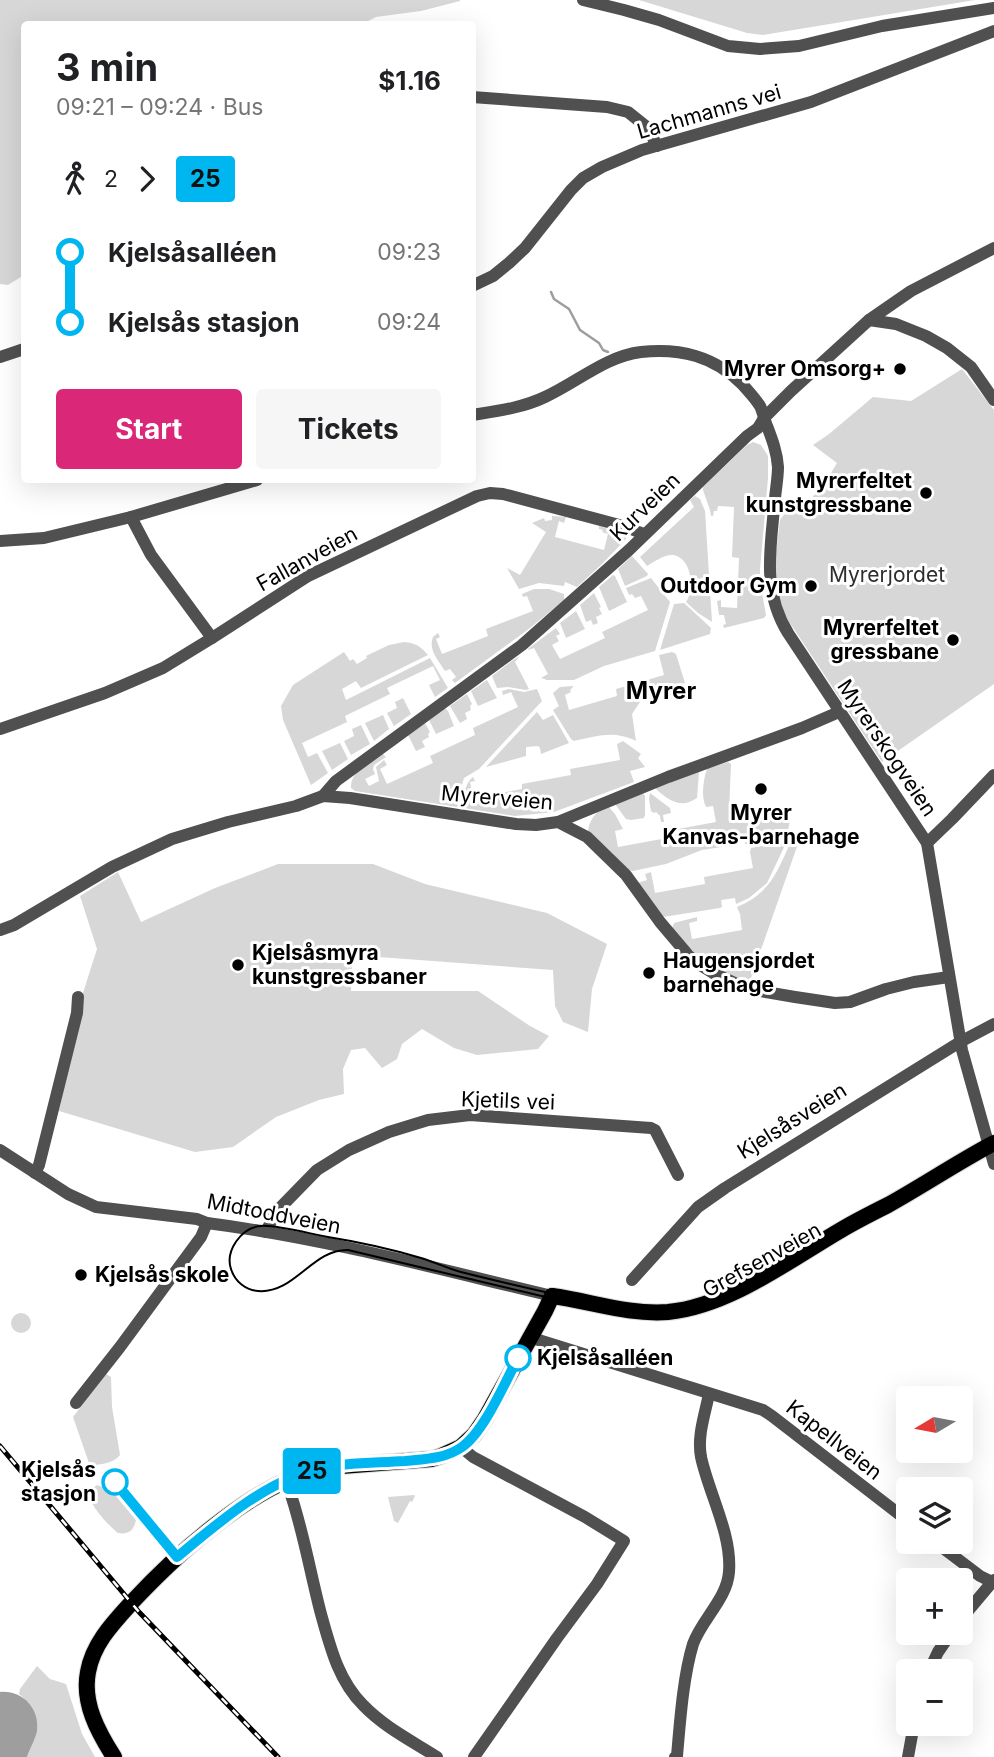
<!DOCTYPE html>
<html lang="en">
<head>
<meta charset="utf-8">
<style>
  :root { --surface:#fff; --page:#f6f6f6; --text:#202124; --muted:#757577; --accent:#db2777 }
  body { margin:0; font-family:Inter,sans-serif; background:var(--page); color:var(--text); height:100vh; display:flex; flex-direction:column; font-size:26px; white-space:nowrap }
  * { box-sizing:border-box; margin:0 }
  p { font-size:23px; color:var(--muted) }
  .icon { flex:none; width:38px; height:38px; fill:none; stroke:currentColor; stroke-width:2; stroke-linecap:round; stroke-linejoin:round }
  .map { position:relative; flex:1; overflow:hidden }
  .sheet { position:absolute; left:21px; top:21px; width:455px; height:462px; display:flex; flex-direction:column; background:var(--surface); border-radius:7px; box-shadow:0 7px 28px #0002 }
  .sheet>* { flex:none }
  .badge { padding:0 14px; border-radius:5px; font-size:24px; line-height:46px }
  .needle { width:46px; rotate:260deg }
  .buttons { position:absolute; left:896px; top:1386px; display:grid; gap:14px }
  .buttons a { display:grid; place-items:center; width:77px; height:77px; border-radius:7px; background:var(--surface); box-shadow:0 7px 28px #0002; font-size:35px }
  .map>.badge { position:absolute; translate:-50% -50%; box-shadow:0 0 0 4px #fff }
  .legs { display:flex; align-items:center; gap:10px; height:77px; padding:0 35px; font-size:23px }
  .legs p { margin-inline-start:auto }
  .summary { display:flex; align-items:center; justify-content:space-between; height:119px; padding:0 35px }
  h1 { font-size:38px; font-weight:700; line-height:52px }
  .button { display:flex; gap:14px; margin-top:auto; padding:14px 35px }
  .button a { flex:1; height:80px; border-radius:7px; background:var(--accent); color:#fff; font-size:28px; font-weight:700; line-height:80px; text-align:center }
  .button a+a { background:var(--page); color:var(--text) }
  ul { padding:0 35px; list-style:none }
  li { display:flex; align-items:center; gap:24px; height:70px; font-size:26px }
  li i { display:grid; place-items:center; width:10px; height:100%; margin:0 9px; background:currentColor }
  li i::after { content:''; width:18px; height:18px; margin:-9px; border:5px solid; border-radius:50%; background:var(--surface) }
  li p { margin-inline-start:auto }
  li:first-child i { background:linear-gradient(#0000 50%,currentColor 0) }
  li:last-child i { background:linear-gradient(currentColor 50%,#0000 0) }
  .map>svg:first-child { display:block }
  .green { fill:#d7d7d7 }
  .water { fill:#9e9e9e }
  .lines { fill:none; stroke-linecap:round; stroke-linejoin:round }
  .stream { stroke:#9e9e9e; stroke-width:2.5 }
  .major-casing { stroke:#dbdbdb; stroke-width:18 }
  .minor { stroke:#505050; stroke-width:12 }
  .major { stroke:#000; stroke-width:16 }
  .tram { stroke:#000; stroke-width:2 }
  .rail-casing { stroke:#000; stroke-width:5 }
  .rail { stroke:#fff; stroke-width:2.5; stroke-dasharray:8; stroke-linecap:butt }
  .line-1-casing { stroke:#fff; stroke-width:16 }
  .line-1 { stroke:#00b6f1; stroke-width:10 }
  .poi-dot { fill:#000; stroke:#fff; stroke-width:2.5 }
  .stop-1-dot { fill:#fff; stroke:#00b6f1; stroke-width:3.5 }
  .labels { text-anchor:middle; stroke-width:6; stroke-linejoin:round; paint-order:stroke }
  .street-label { font-size:21px; fill:#000; stroke:#fff }
  .poi-label { font-size:21px; font-weight:bold; fill:#000; stroke:#fff; text-anchor:end }
  .park-label { font-size:21px; fill:#2e2e2e; stroke:#fff }
  .stop-label { font-size:21px; font-weight:bold; fill:#000; stroke:#fff; text-anchor:start }
  .quarter-label { font-size:24px; font-weight:bold; fill:#000; stroke:#fff }
</style>
</head>
<body>
<div class="map">
<svg width="994" height="1757" viewBox="0 0 994 1757">
  <rect width="100%" height="100%" fill="#fff"/>
  <g class="green">
    <path d="M0,0H460V1L421,11L376,17L362,24H24V275L8,285L0,284Z"/>
    <path d="M639,0H975L763,35L747,33Z"/>
    <path d="M962,369L994,410V684L882,762L784,614L779,598L776,582L775,561L780,520L797,497H801L808,502L825,483L837,463L813,445L829,434L873,397L911,401Z"/>
    <path d="M753,442L761,445L768,456V478L760,569V582L766,615L764,618L724,628L723,625L726,624L724,615H719L717,601L721,600V607L737,608L739,558L732,557L734,507L718,506L717,511H714L713,516H711L710,510L703,490V487L747,445Z"/>
    <path d="M695,496L700,499L705,511L712,622L698,613L686,602C695,589 692,558 673,555C665,554 653,562 647,566L640,557L694,507L690,500Z"/>
    <path d="M552,516L566,517L564,523L559,521L555,537L604,550L608,534L602,532L603,530L599,529V526L622,533L626,537V539L601,565L577,587L565,582L564,586L539,583L519,589L507,568L520,575L546,532L532,523L544,518L545,521L552,520Z"/>
    <path d="M632,556L648,574L647,576L625,586L618,569Z"/>
    <path d="M613,575L615,576L627,602L609,611L599,587Z"/>
    <path d="M651,578L670,602L655,651L604,666L574,680H547L541,678L548,674L534,648L528,650L529,648L556,628L560,634L556,636L559,641L552,645L560,659L605,638L602,632L648,610L641,596L635,598L632,594L629,595L626,588Z"/>
    <path d="M534,589H549L564,594V600L530,628L455,683L452,680L456,677L450,669L445,671C438,660 428,650 433,637L438,633L440,637L436,639L442,654L488,636L486,629L533,611L527,596L523,597L522,594Z"/>
    <path d="M594,593L601,607L599,608L602,614L596,617L598,623L593,625L591,620L586,622L580,605Z"/>
    <path d="M684,603L711,628L710,634L660,650L674,604Z"/>
    <path d="M576,611L585,629L566,638L560,623Z"/>
    <path d="M404,642C416,643 420,646 428,655L361,688L356,681L342,689L346,700L430,658L448,688L435,697L429,685L440,680L433,666L387,688L390,694L345,716L347,722L302,743L308,757L317,753L328,773L311,785L283,720L281,706L293,685L344,652L350,661L353,659L357,664L367,658L366,656L389,645Z"/>
    <path d="M672,652L676,654L685,683L644,696L632,714L636,741C613,730 598,736 574,741L571,739L553,710L559,706L553,693L560,687L573,686V687L570,690L571,692L565,695L569,710L617,696L616,689L664,675L659,655Z"/>
    <path d="M520,656L515,662L529,689L526,690L508,687L497,688L492,676L513,660Z"/>
    <path d="M487,680L497,698L478,706L471,691Z"/>
    <path d="M509,689L524,692L537,689L542,701L479,769L464,778L460,791L457,805C466,798 463,785 473,777L475,781L470,782L473,798L522,789V784L571,775L570,769L620,760L617,744L623,741L641,754L638,758L645,767L630,771L634,782L554,812L515,816L355,791L351,788C350,771 370,762 382,753L386,757L374,765L373,769L375,774L365,779L369,786L379,781L376,767L384,760L387,765L380,769L387,784L433,763L430,756L475,735L473,728L518,707L511,692L503,695L502,691Z"/>
    <path d="M467,694L472,704L470,706L471,710L465,713L467,719L460,723L450,706Z"/>
    <path d="M403,698L411,714L394,726L387,713L397,708L395,702Z"/>
    <path d="M445,708L448,711L454,726L436,734L429,720Z"/>
    <path d="M537,712L543,720L553,715L569,743L541,754L540,748L538,746L526,747V756L486,767Z"/>
    <path d="M383,715L389,729L374,741L365,723Z"/>
    <path d="M425,723L430,732L428,734L429,737L422,741L425,747L416,751L408,735Z"/>
    <path d="M361,725L370,744L351,755L344,741L354,736L352,729Z"/>
    <path d="M340,743L348,759L332,770L322,751Z"/>
    <path d="M728,762L731,764L729,814L790,820L787,836L765,843L745,844V836H731L728,846L702,850L666,864L633,871L628,870L588,831C590,818 597,810 608,806L615,814L623,829L615,831L618,847L667,838V831L716,822L713,806L706,807C701,798 703,780 707,769Z"/>
    <path d="M699,772L697,798C681,809 669,801 656,789V787Z"/>
    <path d="M643,793L645,796V815L644,818L631,820L626,819L615,804Z"/>
    <path d="M650,793L670,808L671,813L663,815L664,822H661L660,816L656,812L654,813L651,811L649,799Z"/>
    <path d="M792,839L799,841L750,981C740,981 732,976 724,972C702,961 688,948 672,929L674,923L697,917V921L689,923L692,939L742,930L740,914L737,907C771,893 778,870 792,839Z"/>
    <path d="M787,841L767,883L749,898L736,904L735,898L721,900L722,907L720,908L663,917L637,883L647,880L645,874L651,872L655,893L705,884L704,877L753,868L750,852L751,848Z"/>
    <path d="M278,864H373L425,884L547,913L607,944L592,989L588,1032L563,1022L555,1006L553,970L352,955L351,991H478L530,1026L549,1036L538,1049L477,1055L454,1048L422,1029L402,1044L397,1059L382,1068L365,1048L351,1050L343,1069L344,1094L319,1100L276,1117L233,1147L195,1152L59,1111L82,996L97,949L80,896L118,872L141,922L215,888Z"/>
    <circle cx="21" cy="1323" r="10"/>
    <path d="M106,1374L111,1377L112,1407L120,1455C113,1464 100,1464 90,1466L73,1417Z"/>
    <path d="M97,1485L111,1490L136,1520C134,1530 129,1535 118,1533C110,1527 89,1505 90,1495C91,1489 93,1488 97,1485Z"/>
    <path d="M414,1495L415,1496L412,1502L410,1501L398,1523L394,1521L388,1497Z"/>
    <path d="M37,1666L50,1679L66,1684L82,1734L95,1757H27C38,1731 42,1714 19,1694L20,1689Z"/>
  </g>
  <path class="water" d="M0,1692C22,1690 40,1708 37,1731C35,1740 30,1748 27,1757H0Z"/>
  <g class="lines">
    <path class="stream" d="M551,292L554,299L569,309L580,330L599,343L603,350L608,352"/>
    <g class="major-casing">
      <g id="major">
        <path d="M552,1296C590,1301 628,1315 668,1312C729,1306 788,1261 841,1230C856,1221 872,1213 888,1205C924,1185 958,1162 994,1143"/>
        <path d="M114,1757C98,1732 82,1703 88,1672C93,1643 114,1622 133,1601C181,1550 259,1479 329,1467L432,1459L441,1456L461,1447L474,1435L485,1419L545,1311L552,1296"/>
      </g>
    </g>
    <g class="minor">
      <path d="M583,0L624,10L659,20L728,46L760,49L799,46L882,26L994,8"/>
      <path d="M472,97L607,107L628,112L648,128L657,146"/>
      <path d="M472,286L493,276L509,263L525,248L571,190L583,178L602,167L642,150L811,102L994,31"/>
      <path d="M869,320L896,324L926,336L947,348L971,367L994,400"/>
      <path d="M0,357L24,349"/>
      <path d="M472,415C497,411 522,408 545,397C576,383 606,356 641,352C681,348 714,356 743,385C749,392 755,398 760,406C763,412 764,419 767,426C772,439 777,452 778,467C778,477 776,488 775,498C771,547 761,589 788,633L927,843L962,1050L994,1164"/>
      <path d="M131,517L151,555L212,638"/>
      <path d="M0,541L44,538L131,517L257,480"/>
      <path d="M0,729L105,693L163,668L212,638L308,576L477,496L490,493L503,494L623,526L644,534"/>
      <path d="M323,796L336,781L522,645L629,550L747,436L758,428L764,418L791,391L869,320L911,291L994,248"/>
      <path d="M558,822L668,777L802,728L839,712"/>
      <path d="M927,843L952,819L994,775"/>
      <path d="M0,930L14,925L112,867L172,839L228,822L296,806L323,796L350,798L516,824L536,825L558,822L587,837L626,875L660,922L688,955L697,963L713,973L741,986L754,990L795,997L835,1003L850,1002L886,989L914,982L949,977"/>
      <path d="M0,1150L68,1194L96,1207L197,1219L207,1223C324,1238 438,1269 552,1296"/>
      <path d="M35,1173L39,1165L77,1013L78,997"/>
      <path d="M266,1232L275,1213L317,1170L349,1150L389,1132L428,1120L470,1115L651,1128L655,1130L678,1175"/>
      <path d="M632,1280L698,1207L725,1188L960,1042L994,1024"/>
      <path d="M529,1337L763,1410L772,1416L908,1521"/>
      <path d="M76,1403L120,1347L201,1237L207,1223"/>
      <path d="M461,1447L473,1457L585,1517L624,1541L597,1584L557,1638L474,1757"/>
      <path d="M288,1480L289,1489C303,1529 310,1572 321,1614C330,1646 338,1680 363,1705C384,1727 412,1741 437,1757"/>
      <path d="M935,1542L980,1576L994,1583"/>
      <path d="M961,1619L994,1580"/>
      <path d="M929,1671L938,1652L951,1633"/>
      <path d="M675,1757L677,1756C680,1722 683,1677 693,1644C702,1619 727,1599 729,1572C732,1534 709,1494 701,1457C697,1436 705,1414 709,1394"/>
      <path d="M908,1757L914,1724"/>
    </g>
    <use href="#major" class="major"/>
    <path class="tram" d="M994,1140L744,1288C710,1305 675,1315 637,1311C609,1309 581,1301 554,1294C523,1287 492,1280 461,1272C447,1268 434,1262 421,1258C391,1249 359,1242 328,1237C311,1234 274,1224 260,1226C241,1228 225,1251 231,1269C235,1282 246,1290 258,1291C295,1294 312,1249 348,1250L617,1314C660,1321 700,1316 739,1296L994,1145"/>
    <g class="rail-casing">
      <path id="rail" d="M0,1446L139,1612L278,1757"/>
    </g>
    <use href="#rail" class="rail"/>
  </g>
  <g class="lines">
    <g class="line-1-casing">
      <path id="line-1" d="M115,1482L177,1557C218,1523 267,1480 321,1468C348,1462 377,1463 405,1461C425,1459 445,1459 462,1447C484,1432 505,1382 518,1358"/>
    </g>
    <use href="#line-1" class="line-1"/>
  </g>
  <g class="poi-dot">
    <circle cx="900" cy="369" r="7"/>
    <circle cx="926" cy="493" r="7"/>
    <circle cx="811" cy="586" r="7"/>
    <circle cx="953" cy="640" r="7"/>
    <circle cx="761" cy="789" r="7"/>
    <circle cx="238" cy="965" r="7"/>
    <circle cx="649" cy="973" r="7"/>
    <circle cx="81" cy="1275" r="7"/>
  </g>
  <g class="stop-1-dot">
    <circle cx="518" cy="1358" r="12"/>
    <circle cx="115" cy="1482" r="12"/>
  </g>
  <g class="labels">
    <g class="street-label">
      <text transform="translate(709 112) rotate(-16)" y="7">Lachmanns vei</text>
      <text transform="translate(645 507) rotate(-44)" y="7">Kurveien</text>
      <text transform="translate(307 559) rotate(-29)" y="7">Fallanveien</text>
      <text transform="translate(887 748) rotate(56)" y="7">Myrerskogveien</text>
      <text transform="translate(497 798) rotate(5)" y="7">Myrerveien</text>
      <text transform="translate(508 1101) rotate(2)" y="7">Kjetils vei</text>
      <text transform="translate(792 1121) rotate(-32)" y="7">Kjelsåsveien</text>
      <text transform="translate(274 1214) rotate(11)" y="7">Midtoddveien</text>
      <text transform="translate(762 1260) rotate(-29)" y="7">Grefsenveien</text>
      <text transform="translate(834 1440) rotate(38)" y="7">Kapellveien</text>
    </g>
    <g class="poi-label">
      <text x="886" y="376">Myrer Omsorg+</text>
      <text x="912" y="488">Myrerfeltet<tspan x="912" dy="24">kunstgressbane</tspan></text>
      <text x="797" y="593">Outdoor Gym</text>
      <text x="939" y="635">Myrerfeltet<tspan x="939" dy="24">gressbane</tspan></text>
      <text x="761" y="820" text-anchor="middle">Myrer<tspan x="761" dy="24">Kanvas-barnehage</tspan></text>
      <text x="252" y="960" text-anchor="start">Kjelsåsmyra<tspan x="252" dy="24">kunstgressbaner</tspan></text>
      <text x="663" y="968" text-anchor="start">Haugensjordet<tspan x="663" dy="24">barnehage</tspan></text>
      <text x="95" y="1282" text-anchor="start">Kjelsås skole</text>
    </g>
    <g class="park-label">
      <text x="887" y="582">Myrerjordet</text>
    </g>
    <g class="stop-label">
      <text x="537" y="1365">Kjelsåsalléen</text>
      <text x="96" y="1477" text-anchor="end">Kjelsås<tspan x="96" dy="24">stasjon</tspan></text>
    </g>
    <g class="quarter-label">
      <text x="661" y="699">Myrer</text>
    </g>
  </g>
</svg>
<div class="buttons">
<a><svg class="needle" viewBox="-14 -14 28 28"><path d="M0-13l5 13h-10z" fill="#e53935"/><path d="M0 13l5-13h-10z" fill="#757577"/></svg></a>
<a><svg class="icon" aria-label="layers" viewBox="0 0 24 24"><path d="M12 4l9 5-9 5-9-5zM3 14l9 5 9-5"/></svg></a>
<a>+</a>
<a>−</a>
</div>
<b class="badge" style="left:312px;top:1471px;background:#00b6f1;color:#111">25</b>
<section class="sheet">
<div class="summary"><div><h1>3 min</h1><p>09:21 – 09:24 · Bus</p></div><b>$1.16</b></div>
<div class="legs"><svg class="icon" aria-label="walk" viewBox="0 0 24 24"><circle cx="13" cy="4" r="2"/><path d="M13 8l-2 6 4 7M11 14l-3 7M7 12l3-4h3l4 4"/></svg>2<svg class="icon" aria-label="forward" viewBox="0 0 24 24"><path d="M9 5l7 7-7 7"/></svg><b class="badge" style="background:#00b6f1;color:#111">25</b></div>
<ul>
<li><i style="color:#00b6f1"></i><b>Kjelsåsalléen</b><p>09:23</p></li>
<li><i style="color:#00b6f1"></i><b>Kjelsås stasjon</b><p>09:24</p></li>
</ul>
<div class="button"><a>Start</a><a>Tickets</a></div>
</section>
</div>
</body>
</html>
